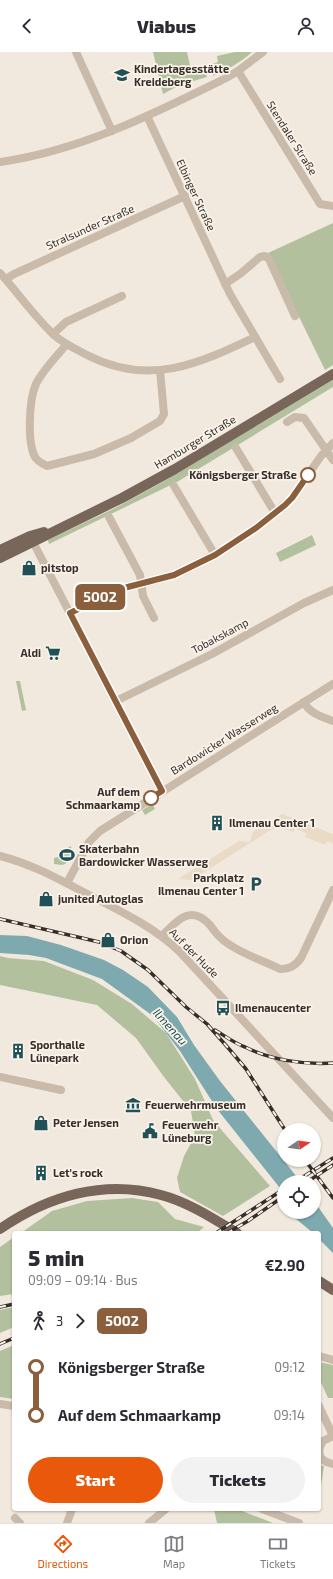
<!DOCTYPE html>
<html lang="en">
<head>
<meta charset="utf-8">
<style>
  :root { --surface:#fff; --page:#f2f2f3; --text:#2b2b33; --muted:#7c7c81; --line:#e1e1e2; --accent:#ea580c }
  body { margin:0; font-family:"Exo 2",sans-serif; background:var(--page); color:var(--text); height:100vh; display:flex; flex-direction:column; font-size:15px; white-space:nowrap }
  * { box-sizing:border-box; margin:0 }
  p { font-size:13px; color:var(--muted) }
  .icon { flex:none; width:22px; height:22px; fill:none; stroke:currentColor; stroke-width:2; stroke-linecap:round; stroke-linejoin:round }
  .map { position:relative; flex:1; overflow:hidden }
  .panel { position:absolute; left:12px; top:1179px; width:309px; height:280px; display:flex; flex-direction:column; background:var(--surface); border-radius:4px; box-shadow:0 1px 3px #0004 }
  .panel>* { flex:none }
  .badge { padding:0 8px; border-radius:6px; font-size:14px; line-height:26px }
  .needle { width:26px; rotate:77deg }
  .tools { position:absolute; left:277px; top:1071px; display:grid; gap:8px }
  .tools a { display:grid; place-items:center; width:44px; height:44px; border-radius:50%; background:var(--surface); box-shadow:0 1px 3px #0004; font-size:20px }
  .map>.badge { position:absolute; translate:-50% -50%; box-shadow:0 0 0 2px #fff }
  .legs { display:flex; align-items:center; gap:6px; height:44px; padding:0 16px; font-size:13px }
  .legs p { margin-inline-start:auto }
  .overview { display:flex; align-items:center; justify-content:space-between; height:68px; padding:0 16px }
  h1 { font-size:22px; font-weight:800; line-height:30px }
  .cta { display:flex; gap:8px; margin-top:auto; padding:8px 16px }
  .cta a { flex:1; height:46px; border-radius:24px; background:var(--accent); color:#fff; font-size:16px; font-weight:800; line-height:46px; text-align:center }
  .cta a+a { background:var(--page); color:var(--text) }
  ul { padding:0 16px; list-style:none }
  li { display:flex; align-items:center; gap:14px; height:48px; font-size:15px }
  li i { display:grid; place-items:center; width:6px; height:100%; margin:0 5px; background:currentColor }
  li i::after { content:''; width:10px; height:10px; margin:-5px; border:3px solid; border-radius:50%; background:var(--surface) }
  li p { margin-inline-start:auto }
  li:first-child i { background:linear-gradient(#0000 50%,currentColor 0) }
  li:last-child i { background:linear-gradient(currentColor 50%,#0000 0) }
  header { display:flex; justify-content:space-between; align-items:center; height:52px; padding:0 16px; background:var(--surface); font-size:18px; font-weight:800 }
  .dock { display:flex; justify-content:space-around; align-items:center; height:56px; border-top:1px solid var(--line); background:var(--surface); font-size:11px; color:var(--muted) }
  .dock a { display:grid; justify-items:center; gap:2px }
  .dock .current { color:var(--accent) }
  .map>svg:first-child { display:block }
  .green { fill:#b3c09e }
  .plaza { fill:#e9dbc5 }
  .water { fill:#7ea9ae }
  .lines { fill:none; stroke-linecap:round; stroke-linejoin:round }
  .minor { stroke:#c9baaa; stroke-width:8 }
  .major { stroke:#78665b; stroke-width:10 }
  .rail-casing { stroke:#372e29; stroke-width:3.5 }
  .rail { stroke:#f9f3ea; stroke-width:2; stroke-dasharray:6; stroke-linecap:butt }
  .line-1-casing { stroke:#fff; stroke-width:9 }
  .line-1 { stroke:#8b5e3c; stroke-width:6 }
  .stop-1-dot { fill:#fff; stroke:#8b5e3c; stroke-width:2 }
  .labels { text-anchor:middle; stroke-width:3.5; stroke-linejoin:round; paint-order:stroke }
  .poi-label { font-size:11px; font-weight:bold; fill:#372e29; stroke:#f9f3ea; text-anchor:start }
  .street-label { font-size:11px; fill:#372e29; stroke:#f9f3ea }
  .stop-label { font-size:11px; font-weight:bold; fill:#372e29; stroke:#f9f3ea; text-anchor:end }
  .water-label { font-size:12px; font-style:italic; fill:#205157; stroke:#f9f3ea }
</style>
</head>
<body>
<header><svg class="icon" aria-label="back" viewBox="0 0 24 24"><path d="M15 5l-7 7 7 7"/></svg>Viabus<svg class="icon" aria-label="person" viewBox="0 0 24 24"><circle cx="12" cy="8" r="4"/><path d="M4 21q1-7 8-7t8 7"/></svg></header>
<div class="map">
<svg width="333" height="1471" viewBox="0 0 333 1471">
  <rect width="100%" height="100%" fill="#f2e9de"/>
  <g class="green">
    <path d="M153,0H187L191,18L205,16L207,25L180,33L163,42Z"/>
    <path d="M235,0H252C240,11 228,17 213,24L211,12L218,10L217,4Z"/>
    <path d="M333,171V313L325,318L268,201Z"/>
    <path d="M333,328V335L177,430L49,492L48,488L115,456L161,431Z"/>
    <path d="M312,483L316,493L280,510L276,501Z"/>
    <path d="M16,629H20L26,658L22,659Z"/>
    <path d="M152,752L155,757L145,763L142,758Z"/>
    <path d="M71,794C72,802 71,811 62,813L54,812V806L61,804L67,796Z"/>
    <path d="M0,904L8,906L44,909L93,928L132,952L166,981L195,1027L213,1068L270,1134L223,1164L180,1140L177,1126L184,1104L195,1084L191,1059L164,1025L136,986L97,953L0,933Z"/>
    <path d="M132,1146L158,1150L175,1167L204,1175L197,1181H21L52,1159L87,1149Z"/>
    <path d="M14,1185V1242L0,1244V1195Z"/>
    <path d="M14,1255V1275L0,1281V1258Z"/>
    <path d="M14,1293V1347L0,1345V1299Z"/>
    <path d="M319,1310L333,1313V1346H328L319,1326Z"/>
    <path d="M319,1413L324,1414L321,1433H319Z"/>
    <path d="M214,1457H237L273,1471H217Z"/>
  </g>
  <path class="plaza" d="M282,762L333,782V792L327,789L325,793L305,785L307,781L295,777L293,780L277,774L192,828L178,827L239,789L250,790L253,780Z"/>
  <g class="water">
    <path d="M0,883L27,884L61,893L104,908L123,918L148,935L177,965L194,993L220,1029L301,1130H284V1141L217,1057L180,999L153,964L102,927L46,906L29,903L0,901Z"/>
    <path d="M314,1149L333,1176V1201L319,1187V1181H313L289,1161L290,1160H314Z"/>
  </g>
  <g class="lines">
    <g class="minor">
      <path d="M76,0L112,79"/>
      <path d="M238,19L320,152L333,154"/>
      <path d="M147,64L230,242L280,327"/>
      <path d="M0,110C80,99 155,61 226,26L238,19L263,0"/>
      <path d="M0,221C18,241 34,264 54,283C64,292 76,297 87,303C149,335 198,312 255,285"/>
      <path d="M6,227L14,222L185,144"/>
      <path d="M225,232L240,222L260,205L265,204L269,207L295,264"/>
      <path d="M53,282L66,270L122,244"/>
      <path d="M66,293C56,305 43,318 36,332C29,347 27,390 35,405C37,409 43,412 47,414L94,402L131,386L160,369L164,362L160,318"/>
      <path d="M287,370L295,365L304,366L333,408"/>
      <path d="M236,396L275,461"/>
      <path d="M174,434L215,503"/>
      <path d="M109,465L140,523L143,544L154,566"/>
      <path d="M33,490L162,739"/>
      <path d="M70,561L120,537L164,526L184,519L236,490L256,476L292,446L321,404L333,391"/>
      <path d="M116,649L212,602L304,551L333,538"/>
      <path d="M304,650C309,661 322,665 333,669"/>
      <path d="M0,804C32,812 60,828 89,843C122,860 152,874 179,899L333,1066"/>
      <path d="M67,831L89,790L100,779L333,632"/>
      <path d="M162,884C177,868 191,852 210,873C216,881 221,888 230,893C245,903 264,909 280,917C290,917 295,914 301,906L333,838"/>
      <path d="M0,1025L61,1038"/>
      <path d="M319,1304L333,1308"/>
      <path d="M0,1352L14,1354"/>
      <path d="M319,1354L333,1384"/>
      <path d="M333,1384L323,1389C316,1401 319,1409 333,1412"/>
      <path d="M262,1457L299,1471"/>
      <path d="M15,1466L20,1471"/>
      <path d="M67,1471L72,1457"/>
      <path d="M149,1471L166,1457"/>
    </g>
    <g class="major">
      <path d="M0,498L30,484L44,480"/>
      <path d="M0,506L122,446L175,417L333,322"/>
      <path d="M0,1177C48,1144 104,1127 161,1143C188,1150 214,1167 237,1181"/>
      <path d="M319,1229L333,1238"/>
    </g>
    <g class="rail-casing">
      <g id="rail">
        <path d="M0,867L99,890L121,899L148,918L186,955L207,972L230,998L246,1017L285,1078"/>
        <path d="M215,978C225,984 234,991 245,995C271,1008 304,1013 333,1011"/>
        <path d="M305,1108L333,1146"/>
        <path d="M295,1130L333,1106"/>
        <path d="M307,1130L333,1113"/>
        <path d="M216,1181L284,1137"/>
        <path d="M227,1181L248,1169L284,1144"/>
        <path d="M0,1255L14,1252"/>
        <path d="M0,1292L14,1286"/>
      </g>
    </g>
    <use href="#rail" class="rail"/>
  </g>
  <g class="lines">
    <g class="line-1-casing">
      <path id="line-1" d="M151,746L162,739L70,561L120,537L174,523L215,503L256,476L285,453L292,446L308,423"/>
    </g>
    <use href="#line-1" class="line-1"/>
  </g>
  <defs>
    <g id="school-bare" transform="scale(1.2)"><path d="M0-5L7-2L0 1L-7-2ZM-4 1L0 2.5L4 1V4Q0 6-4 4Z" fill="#205157" stroke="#f9f3ea" stroke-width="2.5" paint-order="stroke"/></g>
    <g id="shop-bare" transform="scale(1.2)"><path d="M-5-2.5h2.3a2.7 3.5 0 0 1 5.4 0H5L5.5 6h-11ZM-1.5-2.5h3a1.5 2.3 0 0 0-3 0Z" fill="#205157" stroke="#f9f3ea" stroke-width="2.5" paint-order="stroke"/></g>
    <g id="supermarket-bare" transform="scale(1.2)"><path d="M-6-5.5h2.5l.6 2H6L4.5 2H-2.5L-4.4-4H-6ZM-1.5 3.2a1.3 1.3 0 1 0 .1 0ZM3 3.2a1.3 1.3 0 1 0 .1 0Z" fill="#205157" stroke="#f9f3ea" stroke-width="2.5" paint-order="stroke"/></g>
    <g id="building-bare" transform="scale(1.2)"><path d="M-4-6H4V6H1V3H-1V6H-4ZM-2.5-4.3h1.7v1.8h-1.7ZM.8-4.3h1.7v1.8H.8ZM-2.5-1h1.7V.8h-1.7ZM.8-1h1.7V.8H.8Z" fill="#205157" stroke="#f9f3ea" stroke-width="2.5" paint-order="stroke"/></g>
    <g id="stadium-bare" transform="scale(1.2)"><path d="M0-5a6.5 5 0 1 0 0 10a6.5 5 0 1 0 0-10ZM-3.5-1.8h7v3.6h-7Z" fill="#205157" stroke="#f9f3ea" stroke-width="2.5" paint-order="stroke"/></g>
    <g id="parking-bare" transform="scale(1.2)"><path d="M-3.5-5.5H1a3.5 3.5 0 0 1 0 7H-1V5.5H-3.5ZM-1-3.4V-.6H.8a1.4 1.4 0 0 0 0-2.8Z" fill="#205157" stroke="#f9f3ea" stroke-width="2.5" paint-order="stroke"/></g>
    <g id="bus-bare" transform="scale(1.2)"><path d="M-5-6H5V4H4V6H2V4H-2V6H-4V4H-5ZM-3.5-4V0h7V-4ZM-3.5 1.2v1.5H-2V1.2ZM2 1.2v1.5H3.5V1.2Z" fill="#205157" stroke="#f9f3ea" stroke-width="2.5" paint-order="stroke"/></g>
    <g id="museum-bare" transform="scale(1.2)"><path d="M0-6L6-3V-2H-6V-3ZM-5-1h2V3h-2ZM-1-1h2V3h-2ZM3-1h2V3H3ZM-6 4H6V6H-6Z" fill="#205157" stroke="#f9f3ea" stroke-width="2.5" paint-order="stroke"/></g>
    <g id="civic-bare" transform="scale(1.2)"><path d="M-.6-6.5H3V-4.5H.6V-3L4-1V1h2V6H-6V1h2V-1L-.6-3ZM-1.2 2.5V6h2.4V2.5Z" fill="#205157" stroke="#f9f3ea" stroke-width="2.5" paint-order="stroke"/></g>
  </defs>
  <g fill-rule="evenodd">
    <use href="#school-bare" x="122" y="23"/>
    <use href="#shop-bare" x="29" y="516"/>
    <use href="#supermarket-bare" x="53" y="601"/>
    <use href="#building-bare" x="217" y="771"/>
    <use href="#stadium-bare" x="67" y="803"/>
    <use href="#parking-bare" x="256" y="832"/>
    <use href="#shop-bare" x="46" y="847"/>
    <use href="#shop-bare" x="108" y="888"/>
    <use href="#bus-bare" x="223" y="956"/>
    <use href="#building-bare" x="18" y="999"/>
    <use href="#museum-bare" x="133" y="1053"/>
    <use href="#shop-bare" x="41" y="1071"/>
    <use href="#civic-bare" x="150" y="1079"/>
    <use href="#building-bare" x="41" y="1121"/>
  </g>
  <g class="stop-1-dot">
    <circle cx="308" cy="423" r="7"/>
    <circle cx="151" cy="746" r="7"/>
  </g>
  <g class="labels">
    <g class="poi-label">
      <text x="134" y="21">Kindertagesstätte<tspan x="134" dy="13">Kreideberg</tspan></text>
      <text x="41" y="520">pitstop</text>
      <text x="41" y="605" text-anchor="end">Aldi</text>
      <text x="229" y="775">Ilmenau Center 1</text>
      <text x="79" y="801">Skaterbahn<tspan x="79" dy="13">Bardowicker Wasserweg</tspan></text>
      <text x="244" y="830" text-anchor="end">Parkplatz<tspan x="244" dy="13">Ilmenau Center 1</tspan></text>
      <text x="58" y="851">junited Autoglas</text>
      <text x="120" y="892">Orion</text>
      <text x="235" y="960">Ilmenaucenter</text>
      <text x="30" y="997">Sporthalle<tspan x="30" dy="13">Lünepark</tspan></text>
      <text x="145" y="1057">Feuerwehrmuseum</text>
      <text x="53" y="1075">Peter Jensen</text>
      <text x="162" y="1077">Feuerwehr<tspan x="162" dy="13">Lüneburg</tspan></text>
      <text x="53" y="1125">Let’s rock</text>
    </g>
    <g class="street-label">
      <text transform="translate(292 86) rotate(58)" y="4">Stendaler Straße</text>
      <text transform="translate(196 143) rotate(65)" y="4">Elbinger Straße</text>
      <text transform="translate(90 175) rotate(-24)" y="4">Stralsunder Straße</text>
      <text transform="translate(195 390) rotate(-31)" y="4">Hamburger Straße</text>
      <text transform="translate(220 584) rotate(-28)" y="4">Tobakskamp</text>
      <text transform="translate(224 687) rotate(-32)" y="4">Bardowicker Wasserweg</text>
      <text transform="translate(194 901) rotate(45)" y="4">Auf der Hude</text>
    </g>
    <g class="stop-label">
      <text x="297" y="427">Königsberger Straße</text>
      <text x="140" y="744">Auf dem<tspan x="140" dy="13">Schmaarkamp</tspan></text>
    </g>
    <g class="water-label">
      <text transform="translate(170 975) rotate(48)" y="4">Ilmenau</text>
    </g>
  </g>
</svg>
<div class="tools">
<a><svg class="needle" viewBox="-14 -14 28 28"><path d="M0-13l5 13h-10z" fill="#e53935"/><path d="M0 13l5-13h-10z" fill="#7c7c81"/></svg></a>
<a><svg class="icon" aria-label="locate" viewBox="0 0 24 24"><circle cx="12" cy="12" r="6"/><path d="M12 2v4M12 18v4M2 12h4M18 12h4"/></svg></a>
</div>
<b class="badge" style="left:100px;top:545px;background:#8b5e3c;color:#fff">5002</b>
<section class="panel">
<div class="overview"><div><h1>5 min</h1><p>09:09 – 09:14 · Bus</p></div><b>€2.90</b></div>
<div class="legs"><svg class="icon" aria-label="walk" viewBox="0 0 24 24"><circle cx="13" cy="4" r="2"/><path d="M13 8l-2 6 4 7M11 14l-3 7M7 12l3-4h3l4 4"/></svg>3<svg class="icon" aria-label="forward" viewBox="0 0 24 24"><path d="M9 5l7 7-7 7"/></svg><b class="badge" style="background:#8b5e3c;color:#fff">5002</b></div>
<ul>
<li><i style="color:#8b5e3c"></i><b>Königsberger Straße</b><p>09:12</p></li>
<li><i style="color:#8b5e3c"></i><b>Auf dem Schmaarkamp</b><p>09:14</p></li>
</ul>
<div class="cta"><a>Start</a><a>Tickets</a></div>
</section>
</div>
<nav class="dock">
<a class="current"><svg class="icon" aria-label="directions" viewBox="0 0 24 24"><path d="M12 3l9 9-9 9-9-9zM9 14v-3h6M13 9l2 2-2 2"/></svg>Directions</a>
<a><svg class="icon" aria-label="map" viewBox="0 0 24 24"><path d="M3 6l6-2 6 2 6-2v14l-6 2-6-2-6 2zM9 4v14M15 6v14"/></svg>Map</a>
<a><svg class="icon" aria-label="tickets" viewBox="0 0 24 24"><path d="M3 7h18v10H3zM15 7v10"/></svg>Tickets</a>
</nav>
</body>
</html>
